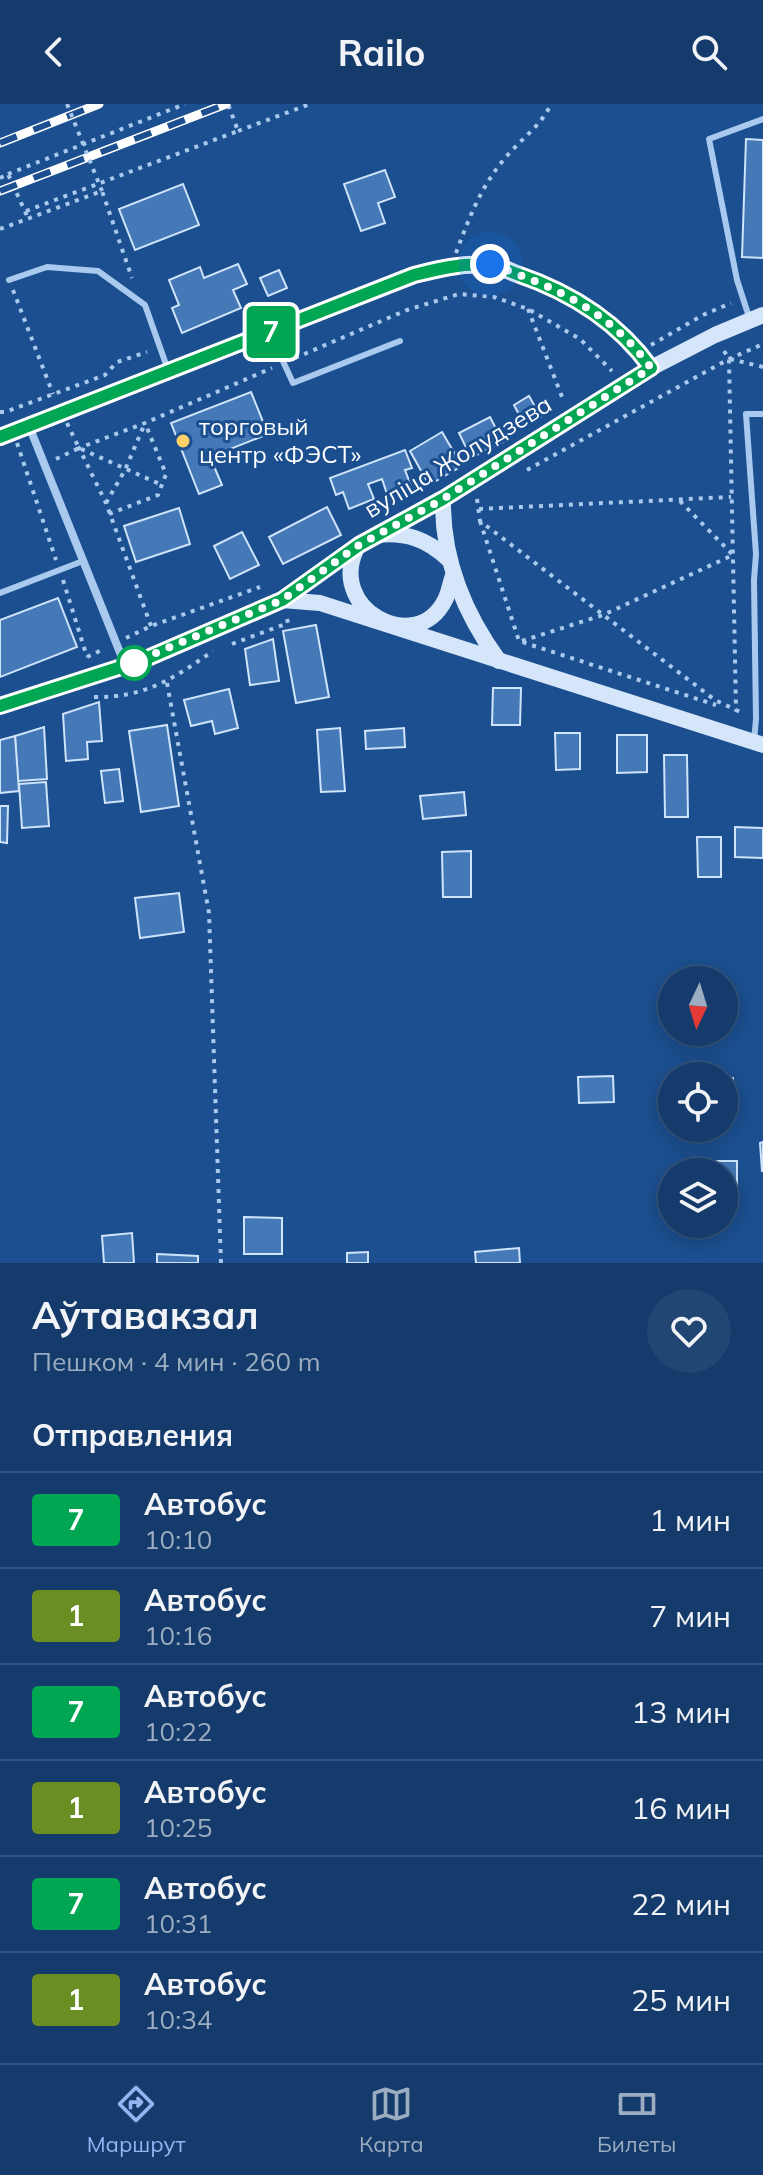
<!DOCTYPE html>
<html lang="ru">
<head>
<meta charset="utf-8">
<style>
  :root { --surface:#143b6b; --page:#214673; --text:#f1f3f6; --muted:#9dadc1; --line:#33557e; --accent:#95b2f1 }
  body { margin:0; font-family:Mulish,sans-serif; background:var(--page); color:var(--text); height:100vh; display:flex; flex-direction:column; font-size:30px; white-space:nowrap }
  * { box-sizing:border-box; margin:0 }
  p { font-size:26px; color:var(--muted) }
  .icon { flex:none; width:44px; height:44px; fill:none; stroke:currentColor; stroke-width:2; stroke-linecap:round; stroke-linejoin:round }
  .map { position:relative; height:1159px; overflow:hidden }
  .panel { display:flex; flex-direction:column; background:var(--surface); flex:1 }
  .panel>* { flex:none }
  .badge { padding:0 16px; border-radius:6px; font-size:28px; line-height:52px }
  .needle { width:52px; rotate:184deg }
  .controls { position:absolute; left:658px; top:862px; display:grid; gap:16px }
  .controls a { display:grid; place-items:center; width:80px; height:80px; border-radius:50%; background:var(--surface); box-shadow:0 4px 20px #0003,0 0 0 2px var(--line); font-size:40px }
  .you { position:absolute; width:40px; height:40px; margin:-20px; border:6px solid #fff; border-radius:50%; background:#1a73e8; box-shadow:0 0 0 12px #1a73e833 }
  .map>.badge { position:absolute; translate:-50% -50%; box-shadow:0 0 0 4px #fff }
  h2 { padding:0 32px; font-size:30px; line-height:72px }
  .round { display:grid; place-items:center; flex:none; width:84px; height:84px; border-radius:42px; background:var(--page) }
  .head { display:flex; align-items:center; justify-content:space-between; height:136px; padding:0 32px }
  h1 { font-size:38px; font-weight:700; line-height:60px }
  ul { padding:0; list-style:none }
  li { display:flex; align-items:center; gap:24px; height:96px; padding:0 32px; border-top:2px solid var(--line) }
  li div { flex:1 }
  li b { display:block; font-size:30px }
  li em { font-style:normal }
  li .badge { min-width:88px; font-weight:700; text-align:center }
  header { display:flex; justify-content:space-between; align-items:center; height:104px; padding:0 32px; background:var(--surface); font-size:36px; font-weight:700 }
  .tab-bar { display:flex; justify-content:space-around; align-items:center; height:112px; border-top:2px solid var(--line); background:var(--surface); font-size:22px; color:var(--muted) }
  .tab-bar a { display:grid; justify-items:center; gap:4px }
  .tab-bar .selected { color:var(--accent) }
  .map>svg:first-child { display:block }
  .building { fill:#4478b7; stroke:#cfe3fa; stroke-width:2 }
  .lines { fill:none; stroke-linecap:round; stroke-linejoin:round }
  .path { stroke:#a9c9ee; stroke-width:4; stroke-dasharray:4 6; stroke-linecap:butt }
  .lane { stroke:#a9c9ee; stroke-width:6 }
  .street { stroke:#a9c9ee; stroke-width:8 }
  .secondary { stroke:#d6e6fa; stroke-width:16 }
  .rail-casing { stroke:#fff; stroke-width:9 }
  .rail { stroke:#1b4f8f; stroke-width:6; stroke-dasharray:18; stroke-linecap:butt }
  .path-bridge { stroke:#a9c9ee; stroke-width:4; stroke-dasharray:4 6; stroke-linecap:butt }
  .line-casing { stroke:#fff; stroke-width:18 }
  .line { stroke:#00a651; stroke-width:12 }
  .walk { stroke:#fff; stroke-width:8; stroke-dasharray:0 14.4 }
  .poi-dot { fill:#ffd166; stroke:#1b4f8f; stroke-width:3 }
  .stop-dot { fill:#fff; stroke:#00a651; stroke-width:4 }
  .labels { text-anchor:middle; stroke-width:6; stroke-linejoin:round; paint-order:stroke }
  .poi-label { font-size:24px; fill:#fff; stroke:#1b4f8f; text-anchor:start }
  .street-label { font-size:24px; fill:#fff; stroke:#1b4f8f }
</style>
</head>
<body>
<header><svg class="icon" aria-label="back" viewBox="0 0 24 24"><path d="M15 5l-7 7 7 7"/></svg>Railo<svg class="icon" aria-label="search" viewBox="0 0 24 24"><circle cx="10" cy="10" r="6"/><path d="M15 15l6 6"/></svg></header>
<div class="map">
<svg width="763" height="1159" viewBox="0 0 763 1159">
  <rect width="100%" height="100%" fill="#1b4f8f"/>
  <g class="building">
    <path d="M746,35L763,36V154L742,153Z"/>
    <path d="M385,66L395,93L378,99L385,119L361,127L344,80Z"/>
    <path d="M183,80L199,121L135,146L119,105Z"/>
    <path d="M238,160L247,180L233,186L241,204L182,229L172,204L179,201L169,176L200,163L204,174Z"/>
    <path d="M279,166L287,184L268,192L260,174Z"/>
    <path d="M251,288L268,330L210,353L222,381L199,390L171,319Z"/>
    <path d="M529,292L541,313L525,322L514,301Z"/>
    <path d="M490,313L503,338L471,354L459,329Z"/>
    <path d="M442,328L462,362L429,381L410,347Z"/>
    <path d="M405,346L412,364L405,366L411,382L387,390L382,375L368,380L374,395L349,405L343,388L336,391L330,374Z"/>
    <path d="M327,403L341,431L283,460L269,433Z"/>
    <path d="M179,404L190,440L136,458L124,422Z"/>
    <path d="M242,428L259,461L230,475L214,442Z"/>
    <path d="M58,494L77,543L0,573V516Z"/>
    <path d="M316,521L329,593L296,599L283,527Z"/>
    <path d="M273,535L279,577L250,581L245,545Z"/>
    <path d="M493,584H521L520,621H492Z"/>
    <path d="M229,585L238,624L215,630L212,617L191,622L184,596Z"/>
    <path d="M99,598L102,637L87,638L88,655L66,657L63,610Z"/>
    <path d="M167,621L179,702L141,708L129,627Z"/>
    <path d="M44,623L47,675L18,677L15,632Z"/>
    <path d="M340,624L345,687L321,688L317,626Z"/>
    <path d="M404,624L405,643L366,645L365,627Z"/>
    <path d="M555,629H580V665L556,666Z"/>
    <path d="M617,631H647V668L617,669Z"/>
    <path d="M15,632L19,687L0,689V636Z"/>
    <path d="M664,651H687L688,713H665Z"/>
    <path d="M119,665L123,697L105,699L101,667Z"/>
    <path d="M46,678L49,722L22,724L19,680Z"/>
    <path d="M464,688L466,711L423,715L420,692Z"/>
    <path d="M0,702H8L7,739L0,738Z"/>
    <path d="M735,723L763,724V754L735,753Z"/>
    <path d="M697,733H721V773H698Z"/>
    <path d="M471,747V793H443L442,748Z"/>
    <path d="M179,789L184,828L140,834L135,794Z"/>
    <path d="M613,972L614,998L579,999L578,973Z"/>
    <path d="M724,974H733L734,1009H724Z"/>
    <path d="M763,1038V1067H762L760,1039Z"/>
    <path d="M711,1057H737V1094H724V1068H711Z"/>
    <path d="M244,1113L282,1114V1150H244Z"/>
    <path d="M132,1129L134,1159H104L102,1132Z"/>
    <path d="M519,1144L520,1159H476L475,1148Z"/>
    <path d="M368,1148V1159H347V1149Z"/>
    <path d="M157,1150L198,1152V1159H157Z"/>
  </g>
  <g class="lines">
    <g class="path">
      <path d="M238,27L310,0"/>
      <path d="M8,70L185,0"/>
      <path d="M0,74L8,70L28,114"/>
      <path d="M26,107L238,27L228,0"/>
      <path d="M0,125L102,87L132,174"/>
      <path d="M456,149C469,114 481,82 506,53C521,35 541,22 551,0"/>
      <path d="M13,186L53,290"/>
      <path d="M528,205L564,298"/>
      <path d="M651,241L703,211L731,199"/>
      <path d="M724,247L729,255L736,606L742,609"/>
      <path d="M295,254L407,206L459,190L494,193L528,205L580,235L612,267"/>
      <path d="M730,255L763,263"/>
      <path d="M0,308H5L105,271L117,258L147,248"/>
      <path d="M67,319L79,344L162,381"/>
      <path d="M17,339L56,456"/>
      <path d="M56,355L79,344"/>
      <path d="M527,366L729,255L763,240"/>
      <path d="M477,395L480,417L715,596L736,606"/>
      <path d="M106,399L125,366L145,319"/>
      <path d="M479,405L731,393"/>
      <path d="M109,410L158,391L166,370L145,319"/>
      <path d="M480,417L519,537L716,601"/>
      <path d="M63,476L87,553"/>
      <path d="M151,522L106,399L79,344L145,319L272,264"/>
      <path d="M126,534L151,522L260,483"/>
      <path d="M522,537L603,511L733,451L679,396"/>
      <path d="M232,540L288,519L287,515"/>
      <path d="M87,553L104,545"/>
      <path d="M167,579L209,809L221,1159"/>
      <path d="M94,593C144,594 173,575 213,547"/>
    </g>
    <g class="lane">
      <path d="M9,176L47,163L98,167L145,201L168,266"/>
      <path d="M750,216L737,176L709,35L763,15"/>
      <path d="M270,229L293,279L400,237"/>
      <path d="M0,333L29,322"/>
      <path d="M0,489L83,457"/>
      <path d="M754,637L756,615L754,476L756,450L746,310H763"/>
    </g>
    <path class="street" d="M125,561L29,322L168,266L270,229L414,171L451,162L490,160L538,177L572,194L614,221L651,264"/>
    <g class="secondary">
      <path d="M443,395C442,454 464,509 499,557"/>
      <path d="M377,431C406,428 427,435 448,455"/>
      <path d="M358,442C324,504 416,554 445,496C449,489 450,479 453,472"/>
      <path d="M282,496L320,499L763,641"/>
      <path d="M0,602L143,556L282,496L359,441L443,395L651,264L715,231L763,211"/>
    </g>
    <g class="rail-casing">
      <g id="rail">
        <path d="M0,39L99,0"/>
        <path d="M0,87L226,0"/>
      </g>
    </g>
    <use href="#rail" class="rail"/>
    <path class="path-bridge" d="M67,0L102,87"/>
  </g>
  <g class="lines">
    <g class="line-casing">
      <path id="line" d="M0,333L414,171C438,165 462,159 487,161C497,161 507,166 517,170C570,188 618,218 651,264L443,395L359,441L282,496L143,556L0,602"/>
    </g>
    <use href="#line" class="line"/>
    <path class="walk" d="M134,559L125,562L282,496L359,441L443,395L651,264C610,207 555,183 490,160"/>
  </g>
  <circle class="poi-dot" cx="183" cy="337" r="8"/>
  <circle class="stop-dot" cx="134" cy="559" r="16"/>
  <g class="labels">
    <g class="poi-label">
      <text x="199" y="331">торговый<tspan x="199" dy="28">центр «ФЭСТ»</tspan></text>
    </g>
    <g class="street-label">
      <text transform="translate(458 353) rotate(-31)" y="8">вуліца Жолудзева</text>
    </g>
  </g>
</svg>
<div class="controls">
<a><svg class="needle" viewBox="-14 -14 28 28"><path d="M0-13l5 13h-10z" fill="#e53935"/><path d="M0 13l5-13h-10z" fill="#9dadc1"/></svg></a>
<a><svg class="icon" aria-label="locate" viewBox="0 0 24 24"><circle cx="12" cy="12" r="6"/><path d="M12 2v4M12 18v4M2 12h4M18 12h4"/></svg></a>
<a><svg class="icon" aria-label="layers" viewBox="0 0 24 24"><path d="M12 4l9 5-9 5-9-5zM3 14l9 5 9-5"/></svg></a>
</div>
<div class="you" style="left:490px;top:160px"></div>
<b class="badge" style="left:271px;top:228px;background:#00a651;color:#fff">7</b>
</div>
<section class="panel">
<div class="head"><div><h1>Аўтавакзал</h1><p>Пешком · 4 мин · 260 m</p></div><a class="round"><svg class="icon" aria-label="heart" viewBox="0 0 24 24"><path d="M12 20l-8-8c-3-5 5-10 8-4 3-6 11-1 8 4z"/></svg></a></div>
<h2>Отправления</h2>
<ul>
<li><span class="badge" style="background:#00a651;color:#fff">7</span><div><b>Автобус</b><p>10:10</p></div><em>1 мин</em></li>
<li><span class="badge" style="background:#6b8e23;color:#fff">1</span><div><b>Автобус</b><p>10:16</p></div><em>7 мин</em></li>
<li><span class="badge" style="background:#00a651;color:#fff">7</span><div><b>Автобус</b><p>10:22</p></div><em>13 мин</em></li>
<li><span class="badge" style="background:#6b8e23;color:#fff">1</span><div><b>Автобус</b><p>10:25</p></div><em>16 мин</em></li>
<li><span class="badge" style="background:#00a651;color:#fff">7</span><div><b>Автобус</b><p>10:31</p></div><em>22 мин</em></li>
<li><span class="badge" style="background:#6b8e23;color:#fff">1</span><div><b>Автобус</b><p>10:34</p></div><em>25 мин</em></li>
</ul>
</section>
<nav class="tab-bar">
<a class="selected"><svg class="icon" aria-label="directions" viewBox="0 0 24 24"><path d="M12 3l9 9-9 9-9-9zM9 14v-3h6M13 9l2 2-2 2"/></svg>Маршрут</a>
<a><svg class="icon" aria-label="map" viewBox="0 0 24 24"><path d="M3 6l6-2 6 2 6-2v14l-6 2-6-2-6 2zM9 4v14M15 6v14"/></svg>Карта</a>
<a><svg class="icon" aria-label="tickets" viewBox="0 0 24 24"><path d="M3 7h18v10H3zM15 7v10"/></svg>Билеты</a>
</nav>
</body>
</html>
